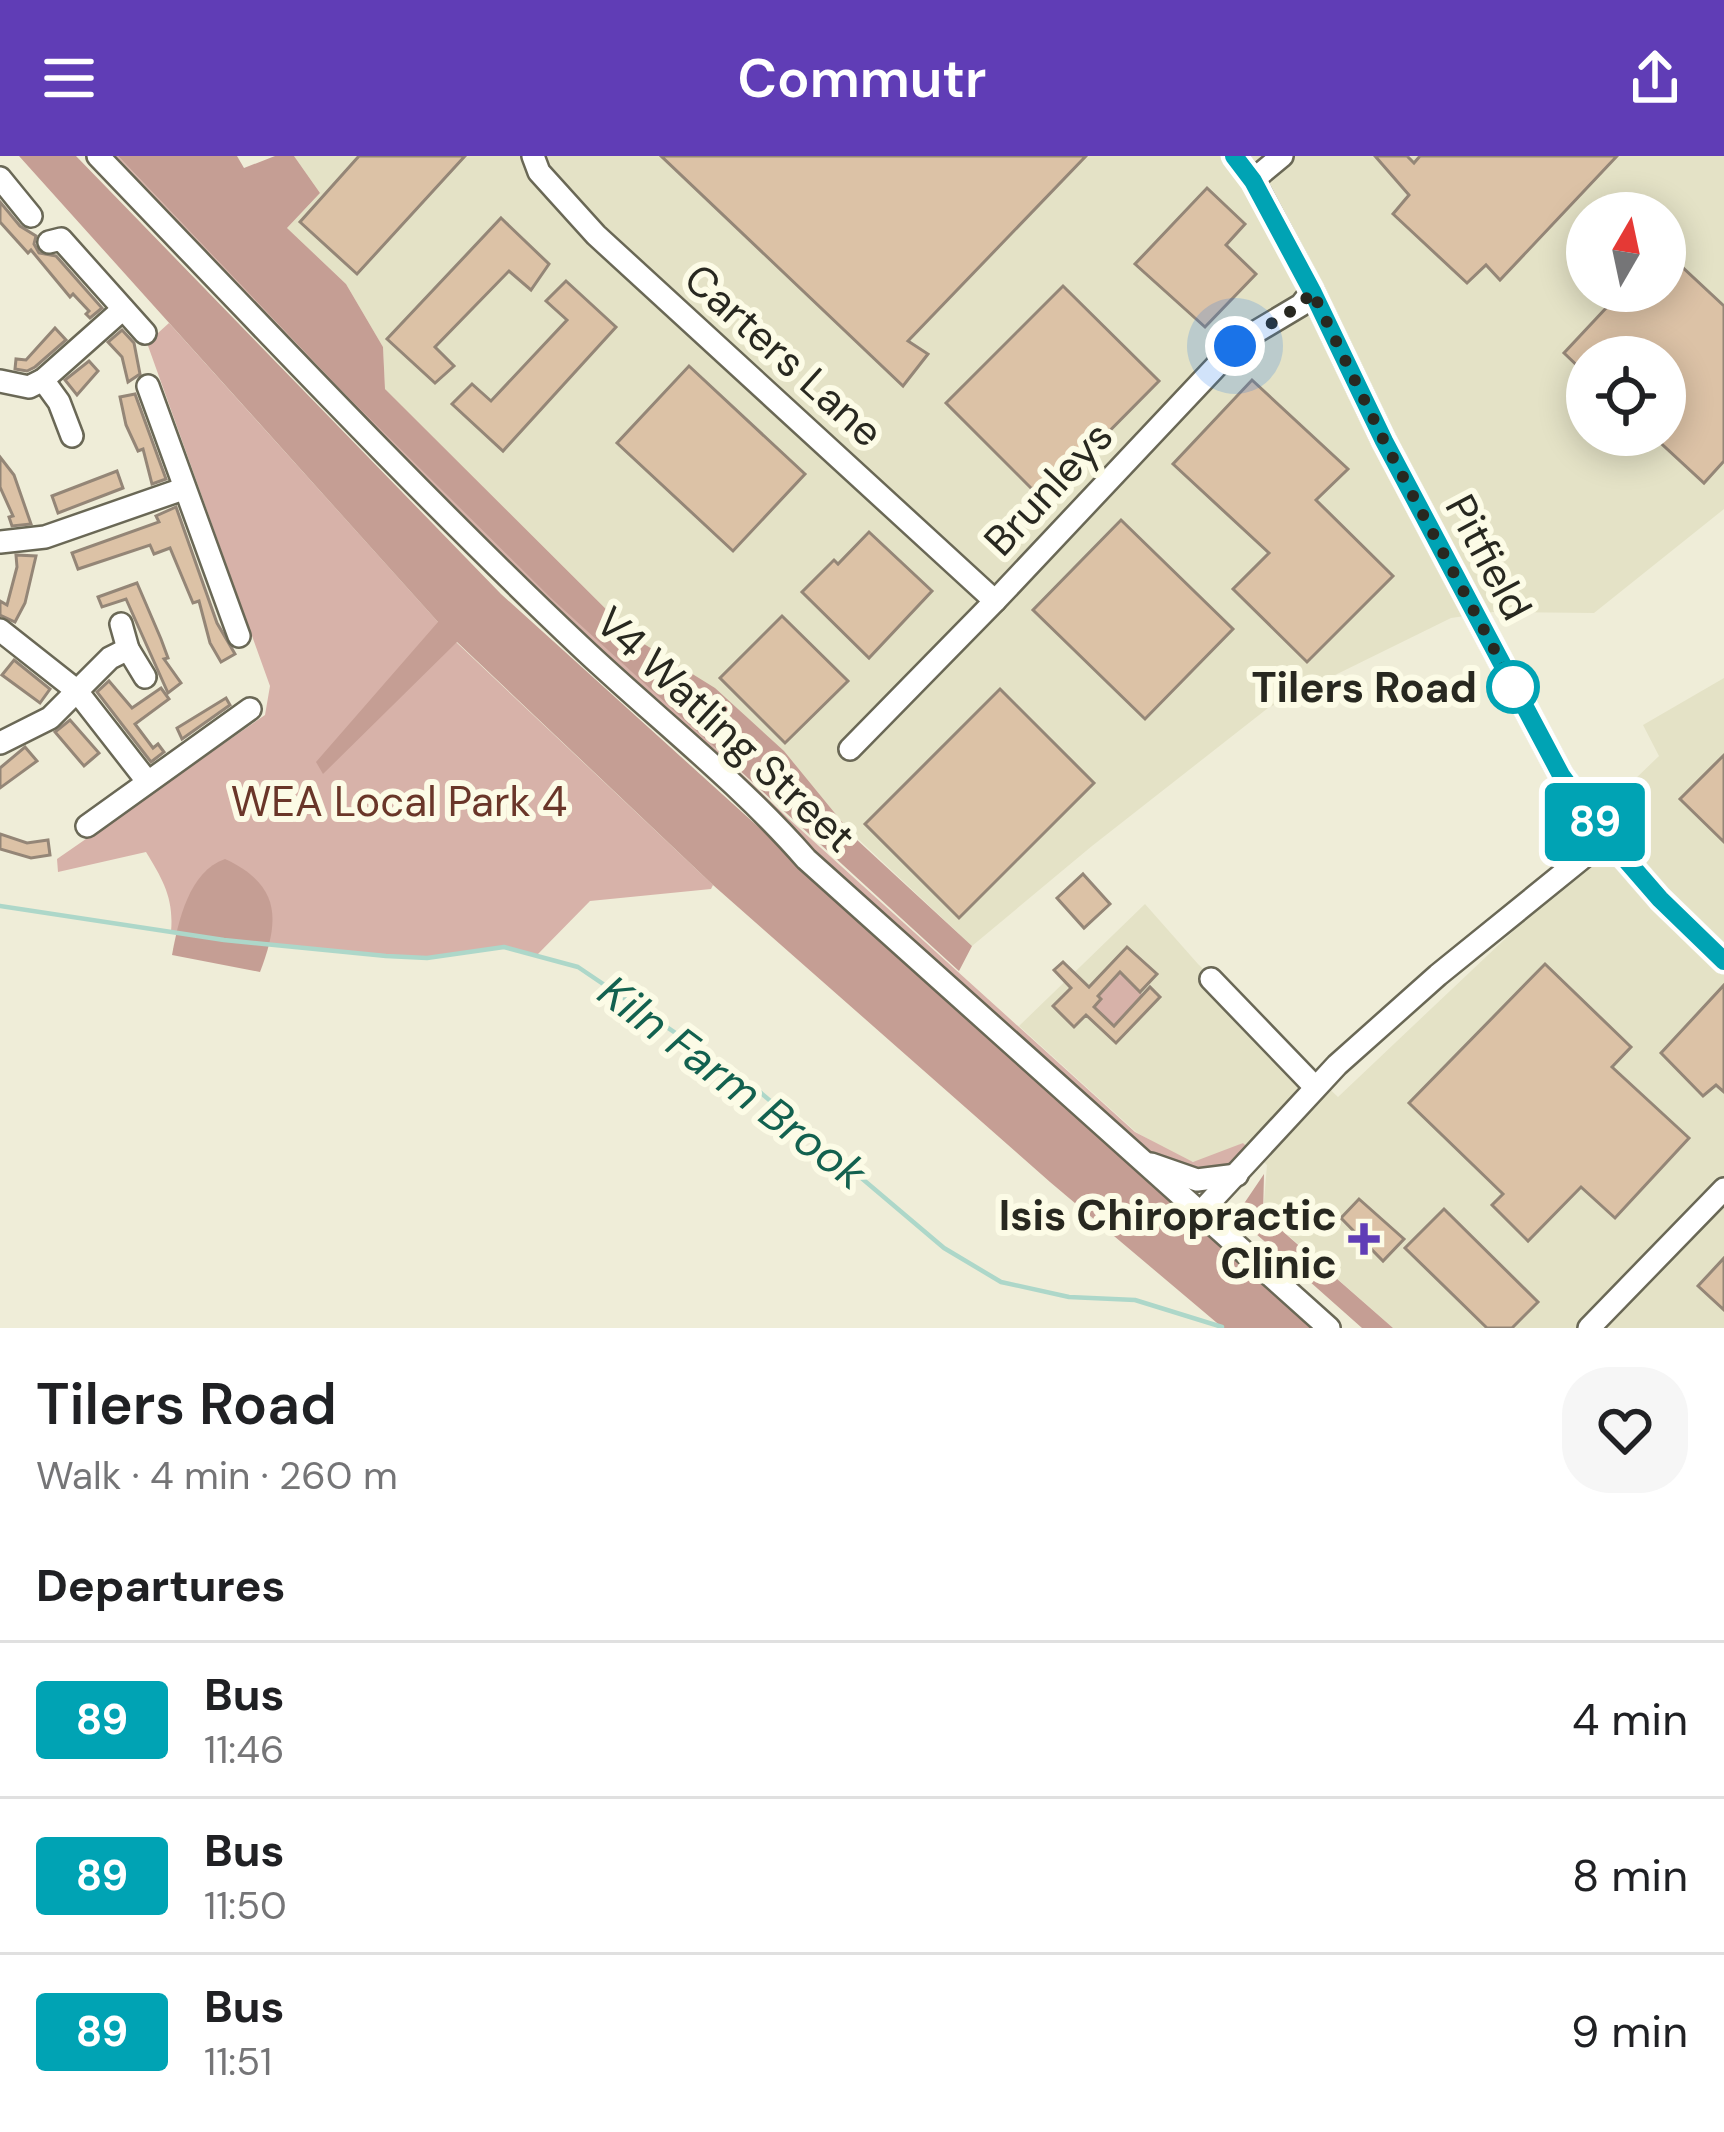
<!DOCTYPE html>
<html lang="en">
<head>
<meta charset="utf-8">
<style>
  :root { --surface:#fff; --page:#f6f6f6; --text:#202124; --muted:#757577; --line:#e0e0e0; --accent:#603db6 }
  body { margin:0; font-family:"DM Sans",sans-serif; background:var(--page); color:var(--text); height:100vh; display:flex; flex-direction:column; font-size:45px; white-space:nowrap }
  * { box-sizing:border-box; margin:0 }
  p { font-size:39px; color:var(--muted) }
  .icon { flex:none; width:66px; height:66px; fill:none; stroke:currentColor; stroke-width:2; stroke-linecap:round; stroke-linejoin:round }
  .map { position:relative; height:1172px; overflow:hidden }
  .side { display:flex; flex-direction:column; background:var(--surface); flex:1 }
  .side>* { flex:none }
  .badge { padding:0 24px; border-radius:9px; font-size:42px; line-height:78px }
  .needle { width:78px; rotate:9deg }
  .controls { position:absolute; left:1566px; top:36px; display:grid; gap:24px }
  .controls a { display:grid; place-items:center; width:120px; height:120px; border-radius:50%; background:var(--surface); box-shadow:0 6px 30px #0003; font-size:60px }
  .you { position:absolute; width:60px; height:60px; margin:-30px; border:9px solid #fff; border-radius:50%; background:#1a73e8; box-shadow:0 0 0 18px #1a73e833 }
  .map>.badge { position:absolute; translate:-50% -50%; box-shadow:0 0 0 6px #fff }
  h2 { padding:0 36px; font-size:45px; line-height:108px }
  .round { display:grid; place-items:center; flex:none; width:126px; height:126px; border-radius:48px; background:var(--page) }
  .overview { display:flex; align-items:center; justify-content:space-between; height:204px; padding:0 36px }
  h1 { font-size:57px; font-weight:600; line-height:90px }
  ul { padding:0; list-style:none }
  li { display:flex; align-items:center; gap:36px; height:156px; padding:0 36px; border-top:3px solid var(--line) }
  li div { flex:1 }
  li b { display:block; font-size:45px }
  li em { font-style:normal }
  li .badge { min-width:132px; font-weight:700; text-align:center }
  header { display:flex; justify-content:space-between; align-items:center; height:156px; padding:0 36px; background:var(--accent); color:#fff; font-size:54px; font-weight:600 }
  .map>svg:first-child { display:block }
  .built { fill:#e4e2c6; fill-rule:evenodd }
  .green { fill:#d7b2a9 }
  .forest { fill:#c59e94 }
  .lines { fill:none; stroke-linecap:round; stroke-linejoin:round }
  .stream { stroke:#add7c9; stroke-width:4.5 }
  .building { fill:#dcc2a6; stroke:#948677; stroke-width:3 }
  .minor-casing { stroke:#6a6856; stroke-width:26 }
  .minor { stroke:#fff; stroke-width:21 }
  .line-casing { stroke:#fff; stroke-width:27 }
  .line { stroke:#00a3b4; stroke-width:18 }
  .walk { stroke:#282820; stroke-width:12; stroke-dasharray:0 21.6 }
  .stop-dot { fill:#fff; stroke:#00a3b4; stroke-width:6 }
  .poi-dot { fill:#603db6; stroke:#fcfbe6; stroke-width:4.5 }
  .labels { text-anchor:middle; stroke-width:12; stroke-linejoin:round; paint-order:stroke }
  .street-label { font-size:42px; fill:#282820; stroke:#fcfbe6 }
  .stop-label { font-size:42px; font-weight:bold; fill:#282820; stroke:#fcfbe6; text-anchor:end }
  .park-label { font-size:42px; fill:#6a3629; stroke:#fcfbe6 }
  .poi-label { font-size:42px; font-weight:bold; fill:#282820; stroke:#fcfbe6; text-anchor:end }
  .water-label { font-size:45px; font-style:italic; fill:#12614f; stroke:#fcfbe6 }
</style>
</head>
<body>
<header><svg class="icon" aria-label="menu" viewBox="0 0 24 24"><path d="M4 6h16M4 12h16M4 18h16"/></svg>Commutr<svg class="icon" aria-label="share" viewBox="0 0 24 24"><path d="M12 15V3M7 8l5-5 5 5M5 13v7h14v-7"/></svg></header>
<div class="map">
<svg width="1724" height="1172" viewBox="0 0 1724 1172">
  <rect width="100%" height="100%" fill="#efedd8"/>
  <g class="built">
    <path d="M294,0H1724V353L1594,457L1493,456L1451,462L1268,552L1092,690L972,790L822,649L636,483L385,233L383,191L346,128L287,72L320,37ZM1587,57H1665V135H1587ZM1587,201H1665V279H1587Z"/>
    <path d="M1724,522V1172H1393L1263,1057L1267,1009L1243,987L1208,1003L1194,1006L1179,1001L1136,976L1019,870L1145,748L1198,808L1338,941L1623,671L1606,651L1659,600L1643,569Z"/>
  </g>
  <g class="green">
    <path d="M98,0H118L339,232L789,663L1135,976L1193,1006L1243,987L1255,998L1197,1024L1139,1003L580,490Z"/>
    <path d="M169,167L456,486L713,729L711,733L590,745L536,800L504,791L427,802L224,784L171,776C174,742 163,724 146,696L58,716L57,703L265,559L270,530L147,187Z"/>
    <path d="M1120,816L1143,839L1114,870L1094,851L1101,844L1098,840Z"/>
  </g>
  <g class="forest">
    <path d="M19,0H76L501,438L1312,1172H1223L1050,1026L713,729L457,486L323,618L316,606L438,466Z"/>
    <path d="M118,0H237L244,12L275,0H294L320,37L287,72L346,128L383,191L385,233L636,483L715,532L784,595L856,683L972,790L959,815L551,442L339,232Z"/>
    <path d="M225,703C281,729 280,764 260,816L172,799C178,766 189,715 225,703Z"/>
    <path d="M1264,1018L1263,1058L1393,1172H1362L1246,1069L1243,1049Z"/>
  </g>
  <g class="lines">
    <path class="stream" d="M0,750L224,784L386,800L427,802L504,791L578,811L748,926L944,1092L1001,1126L1069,1141L1135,1144L1222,1171"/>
  </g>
  <g class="building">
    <path d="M359,0H465L357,118L300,66Z"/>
    <path d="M661,0H1086L908,185L928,198L903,230Z"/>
    <path d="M1375,0H1407L1414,7L1420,0H1617L1500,124L1486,109L1467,127L1393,58L1409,39Z"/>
    <path d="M1207,32L1245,68L1226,89L1256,118L1205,171L1135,108Z"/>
    <path d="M0,46L20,70L36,80L34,88L39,97L56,100L102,152L90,162L86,158L89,155L73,138L70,141L31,94L28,97L0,66Z"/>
    <path d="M501,62L549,108L531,134L509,115L435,191L454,210L435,227L387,183Z"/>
    <path d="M1665,95L1724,150V305L1704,327L1652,279H1665V201H1587V219L1564,197L1622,135H1665Z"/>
    <path d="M566,125L616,171L503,295L452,248L472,228L491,245L567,164L546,145Z"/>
    <path d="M1063,130L1159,225L1042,343L946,247Z"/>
    <path d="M55,172L66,184L35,211L27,215L15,213L16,203L26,204Z"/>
    <path d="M122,174L134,187L140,218L128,226L122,201L108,186Z"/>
    <path d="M89,205L98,215L77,239L65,224Z"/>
    <path d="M689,210L805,318L733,395L617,287Z"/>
    <path d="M1252,224L1348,313L1316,344L1393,420L1307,506L1233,433L1269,397L1173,308Z"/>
    <path d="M135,238L166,323L152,328L143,293L138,295L126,269L120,241Z"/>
    <path d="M0,301L14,319L31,368L12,370L9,361L13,360L0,331Z"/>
    <path d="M117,315L123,332L58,357L52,340Z"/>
    <path d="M176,351L217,467L235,498L221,506L210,487L199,445L193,447L170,392L154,398L150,389L78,413L72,397L159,366L156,360Z"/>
    <path d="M1121,364L1233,473L1145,563L1033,454Z"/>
    <path d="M869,376L932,435L869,502L802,436L834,404L838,408Z"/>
    <path d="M16,399L36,400L25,447L15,466L0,459V445L7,449L17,411Z"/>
    <path d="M137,427L161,483L168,502L164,503L181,527L168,537L126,443L102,451L98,441Z"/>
    <path d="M782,460L848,525L785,587L720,522Z"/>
    <path d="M14,504L50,533L40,547L2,519Z"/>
    <path d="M109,525L132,552L161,532L169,543L135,568L153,592L158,588L164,596L151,606L97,536Z"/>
    <path d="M1000,533L1094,627L959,762L865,668Z"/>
    <path d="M226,542L230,549L182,583L177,572Z"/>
    <path d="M70,564L99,597L84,610L55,576Z"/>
    <path d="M25,591L37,605L0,632V612Z"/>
    <path d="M1724,599V686L1680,643Z"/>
    <path d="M0,678L27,687L48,684L50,699L31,702L0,693Z"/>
    <path d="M1083,718L1110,748L1084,772L1057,742Z"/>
    <path d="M1127,791L1157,818L1140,836L1120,816L1098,840L1101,843L1094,851L1114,870L1150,831L1160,841L1116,887L1086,859L1074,871L1053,850L1071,832L1054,814L1063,806L1089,831Z"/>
    <path d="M1545,808L1631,891L1612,911L1689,982L1615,1062L1581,1031L1528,1085L1492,1049L1503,1038L1409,947Z"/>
    <path d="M1724,829V936L1716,929L1703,940L1661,897Z"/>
    <path d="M1359,1043L1404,1083L1383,1105L1341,1062Z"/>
    <path d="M1444,1053L1538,1146L1512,1172H1487L1405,1092Z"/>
    <path d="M1724,1102V1154L1698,1130Z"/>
  </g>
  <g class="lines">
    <g class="minor-casing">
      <g id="minor">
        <path d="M98,0C257,165 414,333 580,490C655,561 738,625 806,703L1329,1172"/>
        <path d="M533,0L539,16L596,79L995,445"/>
        <path d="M1234,0L1253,24L1312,135L1384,285L1561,619L1607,682L1660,743L1724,805"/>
        <path d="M0,22L31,60"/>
        <path d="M1253,24L1282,0"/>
        <path d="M49,86L61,83L145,177"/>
        <path d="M43,224L59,246L72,280"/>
        <path d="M0,225L29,231L43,224L123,153"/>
        <path d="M148,230L239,480"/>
        <path d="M0,386L45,381L183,333"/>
        <path d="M121,468L128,493L145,521"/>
        <path d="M0,474L76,534L147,625"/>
        <path d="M0,587L50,562L110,502L128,493"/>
        <path d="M850,593L995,445L1239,186L1301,149L1312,135"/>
        <path d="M87,670L250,553"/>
        <path d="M1211,823L1315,931"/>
        <path d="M1151,1008L1197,1024L1237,1019"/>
        <path d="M1199,1058L1337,909L1438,819L1607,682"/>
        <path d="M1589,1172L1724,1033"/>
      </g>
    </g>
    <use href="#minor" class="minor"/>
  </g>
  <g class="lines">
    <g class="line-casing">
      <path id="line" d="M1234,0L1253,25L1312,135L1384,285L1561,619L1607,682L1660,743L1724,805"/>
    </g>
    <use href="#line" class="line"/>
    <path class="walk" d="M1235,190L1301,149L1312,135L1384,285L1521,544L1513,531"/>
  </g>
  <circle class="stop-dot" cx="1513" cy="531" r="24"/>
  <path class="poi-dot" d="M1358 1065h12v12h12v12h-12v12h-12v-12h-12v-12h12z"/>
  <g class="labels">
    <g class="street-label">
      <text transform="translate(784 199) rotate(42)" y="15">Carters Lane</text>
      <text transform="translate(1048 332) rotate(-47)" y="15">Brunleys</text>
      <text transform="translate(1489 401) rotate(62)" y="15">Pitfield</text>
      <text transform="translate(726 573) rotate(43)" y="15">V4 Watling Street</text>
    </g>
    <g class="stop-label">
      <text x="1477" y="546">Tilers Road</text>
    </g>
    <g class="park-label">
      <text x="399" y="660">WEA Local Park 4</text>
    </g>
    <g class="poi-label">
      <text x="1337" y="1074">Isis Chiropractic<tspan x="1337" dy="48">Clinic</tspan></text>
    </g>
    <g class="water-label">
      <text transform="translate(733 926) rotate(37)" y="16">Kiln Farm Brook</text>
    </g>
  </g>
</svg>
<div class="controls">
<a><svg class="needle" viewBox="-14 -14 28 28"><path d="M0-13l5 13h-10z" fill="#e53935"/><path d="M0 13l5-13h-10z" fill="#757577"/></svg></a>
<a><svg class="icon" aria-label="locate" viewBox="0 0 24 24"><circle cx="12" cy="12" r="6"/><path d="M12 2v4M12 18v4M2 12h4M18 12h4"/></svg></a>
</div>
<div class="you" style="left:1235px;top:190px"></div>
<b class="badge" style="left:1595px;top:666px;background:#00a3b4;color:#fff">89</b>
</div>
<section class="side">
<div class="overview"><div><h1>Tilers Road</h1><p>Walk · 4 min · 260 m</p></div><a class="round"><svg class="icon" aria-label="heart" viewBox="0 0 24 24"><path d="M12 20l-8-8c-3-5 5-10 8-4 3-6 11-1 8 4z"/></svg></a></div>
<h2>Departures</h2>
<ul>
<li><span class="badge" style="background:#00a3b4;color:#fff">89</span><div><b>Bus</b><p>11:46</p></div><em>4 min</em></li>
<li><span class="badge" style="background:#00a3b4;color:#fff">89</span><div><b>Bus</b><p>11:50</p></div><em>8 min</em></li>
<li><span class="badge" style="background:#00a3b4;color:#fff">89</span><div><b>Bus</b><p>11:51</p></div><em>9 min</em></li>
</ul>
</section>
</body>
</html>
